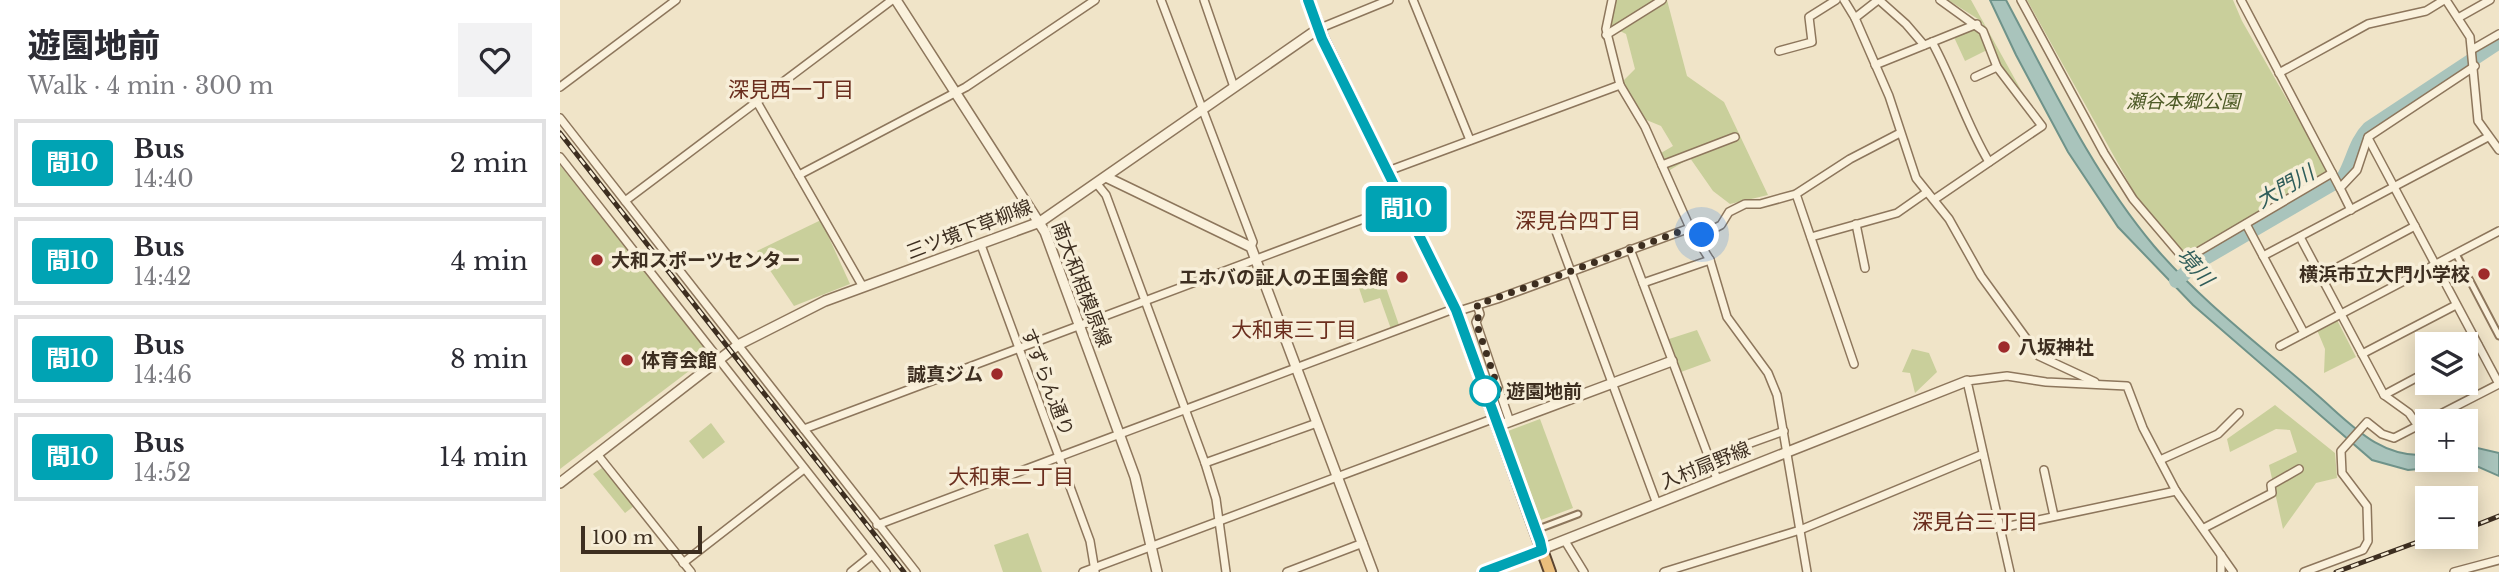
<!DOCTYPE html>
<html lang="en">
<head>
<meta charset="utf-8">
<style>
  :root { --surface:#fff; --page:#f2f2f3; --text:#2b2b33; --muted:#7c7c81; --line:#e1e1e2 }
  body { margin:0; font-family:"Libre Baskerville","Noto Sans JP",serif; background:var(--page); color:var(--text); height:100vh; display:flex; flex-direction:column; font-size:26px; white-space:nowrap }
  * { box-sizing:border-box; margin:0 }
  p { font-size:23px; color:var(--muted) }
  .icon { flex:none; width:38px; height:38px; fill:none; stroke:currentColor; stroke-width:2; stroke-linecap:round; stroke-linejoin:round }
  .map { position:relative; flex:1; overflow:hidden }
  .sheet { display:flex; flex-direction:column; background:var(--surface); width:560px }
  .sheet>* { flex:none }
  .badge { padding:0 14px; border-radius:5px; font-size:24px; line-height:46px }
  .tools { position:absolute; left:1855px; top:332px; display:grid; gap:14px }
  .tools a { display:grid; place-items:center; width:63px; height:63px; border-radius:0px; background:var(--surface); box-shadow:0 4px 18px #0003; font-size:35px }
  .scale { position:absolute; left:21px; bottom:18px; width:121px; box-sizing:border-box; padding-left:7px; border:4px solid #3d2e20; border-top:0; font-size:19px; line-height:24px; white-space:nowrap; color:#3d2e20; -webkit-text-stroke:5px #f7eed8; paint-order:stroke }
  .you { position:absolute; width:35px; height:35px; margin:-18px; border:5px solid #fff; border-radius:50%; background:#1a73e8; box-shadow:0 0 0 10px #1a73e833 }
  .map>.badge { position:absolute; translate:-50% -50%; box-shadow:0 0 0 4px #fff }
  .round { display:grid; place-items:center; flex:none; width:74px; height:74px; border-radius:0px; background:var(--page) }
  .head { display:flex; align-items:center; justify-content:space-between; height:119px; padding:0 28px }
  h1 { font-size:33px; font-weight:800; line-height:52px }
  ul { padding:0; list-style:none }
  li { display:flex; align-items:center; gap:21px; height:88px; margin:0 14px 10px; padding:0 14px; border:4px solid var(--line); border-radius:0px }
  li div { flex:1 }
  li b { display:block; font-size:26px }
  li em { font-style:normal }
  li .badge { min-width:77px; font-weight:700; text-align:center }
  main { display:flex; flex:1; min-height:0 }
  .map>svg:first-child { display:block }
  .green { fill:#c9cf9b }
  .water { fill:#a9c4bc; stroke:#6f938a; stroke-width:2 }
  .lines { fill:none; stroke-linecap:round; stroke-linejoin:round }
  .river { stroke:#a9c4bc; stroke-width:14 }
  .pedestrian-casing { stroke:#8d765c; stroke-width:9 }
  .minor-casing { stroke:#8d765c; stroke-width:10 }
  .tertiary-casing { stroke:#8d765c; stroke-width:12 }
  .trunk-casing { stroke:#5b4430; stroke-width:14 }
  .pedestrian { stroke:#faf1dc; stroke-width:5 }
  .minor { stroke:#faf1dc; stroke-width:7 }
  .tertiary { stroke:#faf1dc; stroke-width:9 }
  .trunk { stroke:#eabe7c; stroke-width:10 }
  .rail-casing { stroke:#3d2e20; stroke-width:5 }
  .rail { stroke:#f7eed8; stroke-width:2.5; stroke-dasharray:8; stroke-linecap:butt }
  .line-casing { stroke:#fff; stroke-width:16 }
  .line { stroke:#00a3b4; stroke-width:10 }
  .walk { stroke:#3d2e20; stroke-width:7; stroke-dasharray:0 12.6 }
  .poi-dot { fill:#9e2a2b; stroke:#f7eed8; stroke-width:2.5 }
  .stop-dot { fill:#fff; stroke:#00a3b4; stroke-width:3.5 }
  .labels { text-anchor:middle; stroke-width:7; stroke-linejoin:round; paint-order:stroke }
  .park-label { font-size:19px; font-style:italic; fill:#4d5a26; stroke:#f7eed8 }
  .street-label { font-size:19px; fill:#3d2e20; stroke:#f7eed8 }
  .poi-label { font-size:19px; font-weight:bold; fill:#3d2e20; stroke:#f7eed8; text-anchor:start }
  .stop-label { font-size:19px; font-weight:bold; fill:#3d2e20; stroke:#f7eed8; text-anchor:start }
  .neighbourhood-label { font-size:21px; fill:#6b2e1e; stroke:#f7eed8 }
  .water-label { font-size:21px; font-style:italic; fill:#2f5d5a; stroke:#f7eed8 }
</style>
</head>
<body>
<main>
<section class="sheet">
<div class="head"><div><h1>遊園地前</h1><p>Walk · 4 min · 300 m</p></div><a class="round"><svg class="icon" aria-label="heart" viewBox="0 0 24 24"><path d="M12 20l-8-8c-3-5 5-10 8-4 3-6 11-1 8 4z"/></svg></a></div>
<ul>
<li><span class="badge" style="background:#00a3b4;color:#fff">間10</span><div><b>Bus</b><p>14:40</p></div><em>2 min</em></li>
<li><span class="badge" style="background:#00a3b4;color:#fff">間10</span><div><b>Bus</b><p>14:42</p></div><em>4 min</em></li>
<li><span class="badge" style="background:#00a3b4;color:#fff">間10</span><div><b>Bus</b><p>14:46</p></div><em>8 min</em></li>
<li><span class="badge" style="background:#00a3b4;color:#fff">間10</span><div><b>Bus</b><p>14:52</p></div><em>14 min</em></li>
</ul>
</section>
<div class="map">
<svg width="1939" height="572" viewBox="0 0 1939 572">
  <rect width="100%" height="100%" fill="#f0e4c8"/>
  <g class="green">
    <path d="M1056,0H1107L1127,76L1164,102L1208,195L1170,204L1153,191L1130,158L1110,170L1101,153L1113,146L1101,126L1084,119L1063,81L1075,69L1066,34L1050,26Z"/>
    <path d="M1388,0H1411L1471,108L1438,64L1428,30L1418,19Z"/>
    <path d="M1467,0H1673L1682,21L1768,171L1625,255L1580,203Z"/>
    <path d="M1413,26L1421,33L1427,50L1405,61L1393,35Z"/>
    <path d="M0,165L150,355L0,469Z"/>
    <path d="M261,220L290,284L234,306L197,251Z"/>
    <path d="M823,279L839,325L831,329L820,298L804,303L799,288Z"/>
    <path d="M1777,320L1796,357L1764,373L1765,349L1757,330Z"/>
    <path d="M1137,330L1151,361L1121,372L1109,339Z"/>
    <path d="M1352,349L1369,353L1377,372L1355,393L1350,373L1342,372Z"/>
    <path d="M1715,405L1775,453L1777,478L1756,483L1723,529L1709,465L1737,452L1730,430L1716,429L1670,452L1667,439Z"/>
    <path d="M980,419L1013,508L981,520L948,431Z"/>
    <path d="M151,423L165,442L143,459L129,441Z"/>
    <path d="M42,468L74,506L65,513L33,474Z"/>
    <path d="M468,533L482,572H443L434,545Z"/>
  </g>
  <path class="water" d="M1430,0H1446C1491,84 1532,172 1594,246C1641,301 1701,346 1755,393C1790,423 1818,458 1867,455V460H1906V448L1909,446L1939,453V476L1912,464L1848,470L1812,460L1633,305L1558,227L1508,152L1456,55Z"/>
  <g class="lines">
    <path class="river" d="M1616,281L1637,263L1783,178C1793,161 1795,142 1809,128L1939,42"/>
    <g class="pedestrian-casing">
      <g id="pedestrian">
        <path d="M1896,254L1939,336"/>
        <path d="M981,528L1018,514"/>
      </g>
    </g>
    <g class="minor-casing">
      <g id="minor">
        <path d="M601,0L693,242L691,247"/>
        <path d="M644,0L674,87"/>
        <path d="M853,0L910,140"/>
        <path d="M1052,0L1046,29L1060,85L1085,127L1130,228L1150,260L1167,317L1208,373L1217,395L1247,572"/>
        <path d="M1284,0L1295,18L1329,96L1356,178L1389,219L1421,276L1479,356L1535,382"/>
        <path d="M1319,0L1346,24L1364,45"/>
        <path d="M1461,0L1544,153L1573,199L1630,266"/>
        <path d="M1681,0L1780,188"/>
        <path d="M1886,0L1910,37L1918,121L1939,150"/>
        <path d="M1295,18L1318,0"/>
        <path d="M1898,18L1930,0"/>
        <path d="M758,29L829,0"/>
        <path d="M1046,35L1102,0"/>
        <path d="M1372,42C1394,82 1406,124 1429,162"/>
        <path d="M1913,49L1939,34"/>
        <path d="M1219,51L1252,42L1249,17L1276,0"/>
        <path d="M1315,65L1417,24"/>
        <path d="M1719,73L1808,24L1866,11L1884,0"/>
        <path d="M1415,77L1437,67"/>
        <path d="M0,87L116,0"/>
        <path d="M197,102L303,287"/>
        <path d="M0,118L356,572"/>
        <path d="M1808,138L1939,384"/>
        <path d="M0,157L326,572"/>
        <path d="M1102,165L1175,137"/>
        <path d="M828,171L1060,85"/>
        <path d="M239,175L406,87L535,0"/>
        <path d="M537,184L546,195L645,463L656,499L666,572"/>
        <path d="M1236,194L1294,364"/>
        <path d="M1375,199L1482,126L1437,67L1423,31L1380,0"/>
        <path d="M65,201L332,0"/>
        <path d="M1791,210L1780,188L1797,170L1808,137L1915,66"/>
        <path d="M1296,224L1305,268"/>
        <path d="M1686,224L1744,333"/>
        <path d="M994,226L1097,504"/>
        <path d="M1251,237L1337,213L1367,192"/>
        <path d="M1740,237L1824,395L1849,413L1858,426"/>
        <path d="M1136,238L1161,225L1169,212L1185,204H1200L1236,194L1290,159L1340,133"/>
        <path d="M421,245L530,541L535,571"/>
        <path d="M1070,249L1157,479"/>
        <path d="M1703,256L1928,137"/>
        <path d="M1624,260L1772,173"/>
        <path d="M1761,276L1855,226"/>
        <path d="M1083,283L1150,260"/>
        <path d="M917,305L920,314L916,322L950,422"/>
        <path d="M1720,346L1939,231"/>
        <path d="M1906,351L1918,345"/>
        <path d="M1802,354L1896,305"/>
        <path d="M1824,395L1867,372"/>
        <path d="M244,429L843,204"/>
        <path d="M37,454L131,572"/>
        <path d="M1149,458L1224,431"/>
        <path d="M1600,460L1658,434L1679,413"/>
        <path d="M645,463L757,423"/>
        <path d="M1484,470L1494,516"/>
        <path d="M317,525L888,311L902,310L937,299L1130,228"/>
        <path d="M1440,528L1616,491"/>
        <path d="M1644,528L1712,493L1711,485L1739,469"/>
        <path d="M1005,541L1024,572"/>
        <path d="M123,563L244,469"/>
        <path d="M291,572L312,555"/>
        <path d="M523,572L935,418"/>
        <path d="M727,572L803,543"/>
        <path d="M1104,572L1240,530L1423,454"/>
        <path d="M1450,572L1407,381L1447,376L1486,382L1567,386L1583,428L1616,491L1673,572"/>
        <path d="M1661,572V555"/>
        <path d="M1744,572L1803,550L1808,541L1807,506L1782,473L1781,451L1807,422L1822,434L1834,438L1939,384"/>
        <path d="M1894,572L1939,560"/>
      </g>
    </g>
    <g class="tertiary-casing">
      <g id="tertiary">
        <path d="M336,0L485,232L575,477L597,572"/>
        <path d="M546,177L691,247L813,572"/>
        <path d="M938,426L1112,361"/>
        <path d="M0,483L178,345L265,301L480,222L758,29"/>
        <path d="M924,572L1407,381"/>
      </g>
    </g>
    <g class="trunk-casing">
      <path id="trunk" d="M748,0L763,39L896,311L990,572"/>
    </g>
    <use href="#pedestrian" class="pedestrian"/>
    <use href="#minor" class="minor"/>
    <use href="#tertiary" class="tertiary"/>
    <use href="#trunk" class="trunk"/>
    <g class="rail-casing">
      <g id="rail">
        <path d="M0,133L344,572"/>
        <path d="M1906,529L1939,516"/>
        <path d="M1776,572L1871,537"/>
      </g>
    </g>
    <use href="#rail" class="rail"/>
  </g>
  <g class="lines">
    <g class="line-casing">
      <path id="line" d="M748,0L762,39L896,310L980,541L982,550L924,572"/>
    </g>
    <use href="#line" class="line"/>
    <path class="walk" d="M925,391L941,397L916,322L920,314L917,305L1130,228L1136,238L1142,235"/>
  </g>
  <g class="poi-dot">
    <circle cx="37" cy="260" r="7"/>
    <circle cx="1924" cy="274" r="7"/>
    <circle cx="842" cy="277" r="7"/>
    <circle cx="1444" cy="347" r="7"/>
    <circle cx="67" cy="360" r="7"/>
    <circle cx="437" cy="374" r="7"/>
  </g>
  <circle class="stop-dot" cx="925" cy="391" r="14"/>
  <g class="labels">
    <g class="park-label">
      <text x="1623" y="108">瀬谷本郷公園</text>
    </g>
    <g class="street-label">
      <text transform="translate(409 229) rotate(-21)" y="7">三ツ境下草柳線</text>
      <text transform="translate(522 284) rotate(69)" y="7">南大和相模原線</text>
      <text transform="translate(488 382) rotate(69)" y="7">すずらん通り</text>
      <text transform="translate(1145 465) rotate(-22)" y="7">入村扇野線</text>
    </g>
    <g class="poi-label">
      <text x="51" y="267">大和スポーツセンター</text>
      <text x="1910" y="281" text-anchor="end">横浜市立大門小学校</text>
      <text x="828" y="284" text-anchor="end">エホバの証人の王国会館</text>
      <text x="1458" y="354">八坂神社</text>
      <text x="81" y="367">体育会館</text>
      <text x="423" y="381" text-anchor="end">誠真ジム</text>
    </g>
    <g class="stop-label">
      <text x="946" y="398">遊園地前</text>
    </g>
    <g class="neighbourhood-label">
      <text x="231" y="97">深見西一丁目</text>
      <text x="1018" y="228">深見台四丁目</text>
      <text x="734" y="337">大和東三丁目</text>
      <text x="451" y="484">大和東二丁目</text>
      <text x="1415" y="529">深見台三丁目</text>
    </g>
    <g class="water-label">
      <text transform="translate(1725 187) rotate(-30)" y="7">大門川</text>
      <text transform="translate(1635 267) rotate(49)" y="7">境川</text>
    </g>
  </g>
</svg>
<div class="tools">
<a><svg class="icon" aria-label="layers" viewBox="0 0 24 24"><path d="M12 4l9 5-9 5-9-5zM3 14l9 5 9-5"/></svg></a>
<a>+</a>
<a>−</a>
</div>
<div class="scale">100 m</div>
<div class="you" style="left:1142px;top:235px"></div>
<b class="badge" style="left:846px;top:209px;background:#00a3b4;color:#fff">間10</b>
</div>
</main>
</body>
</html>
